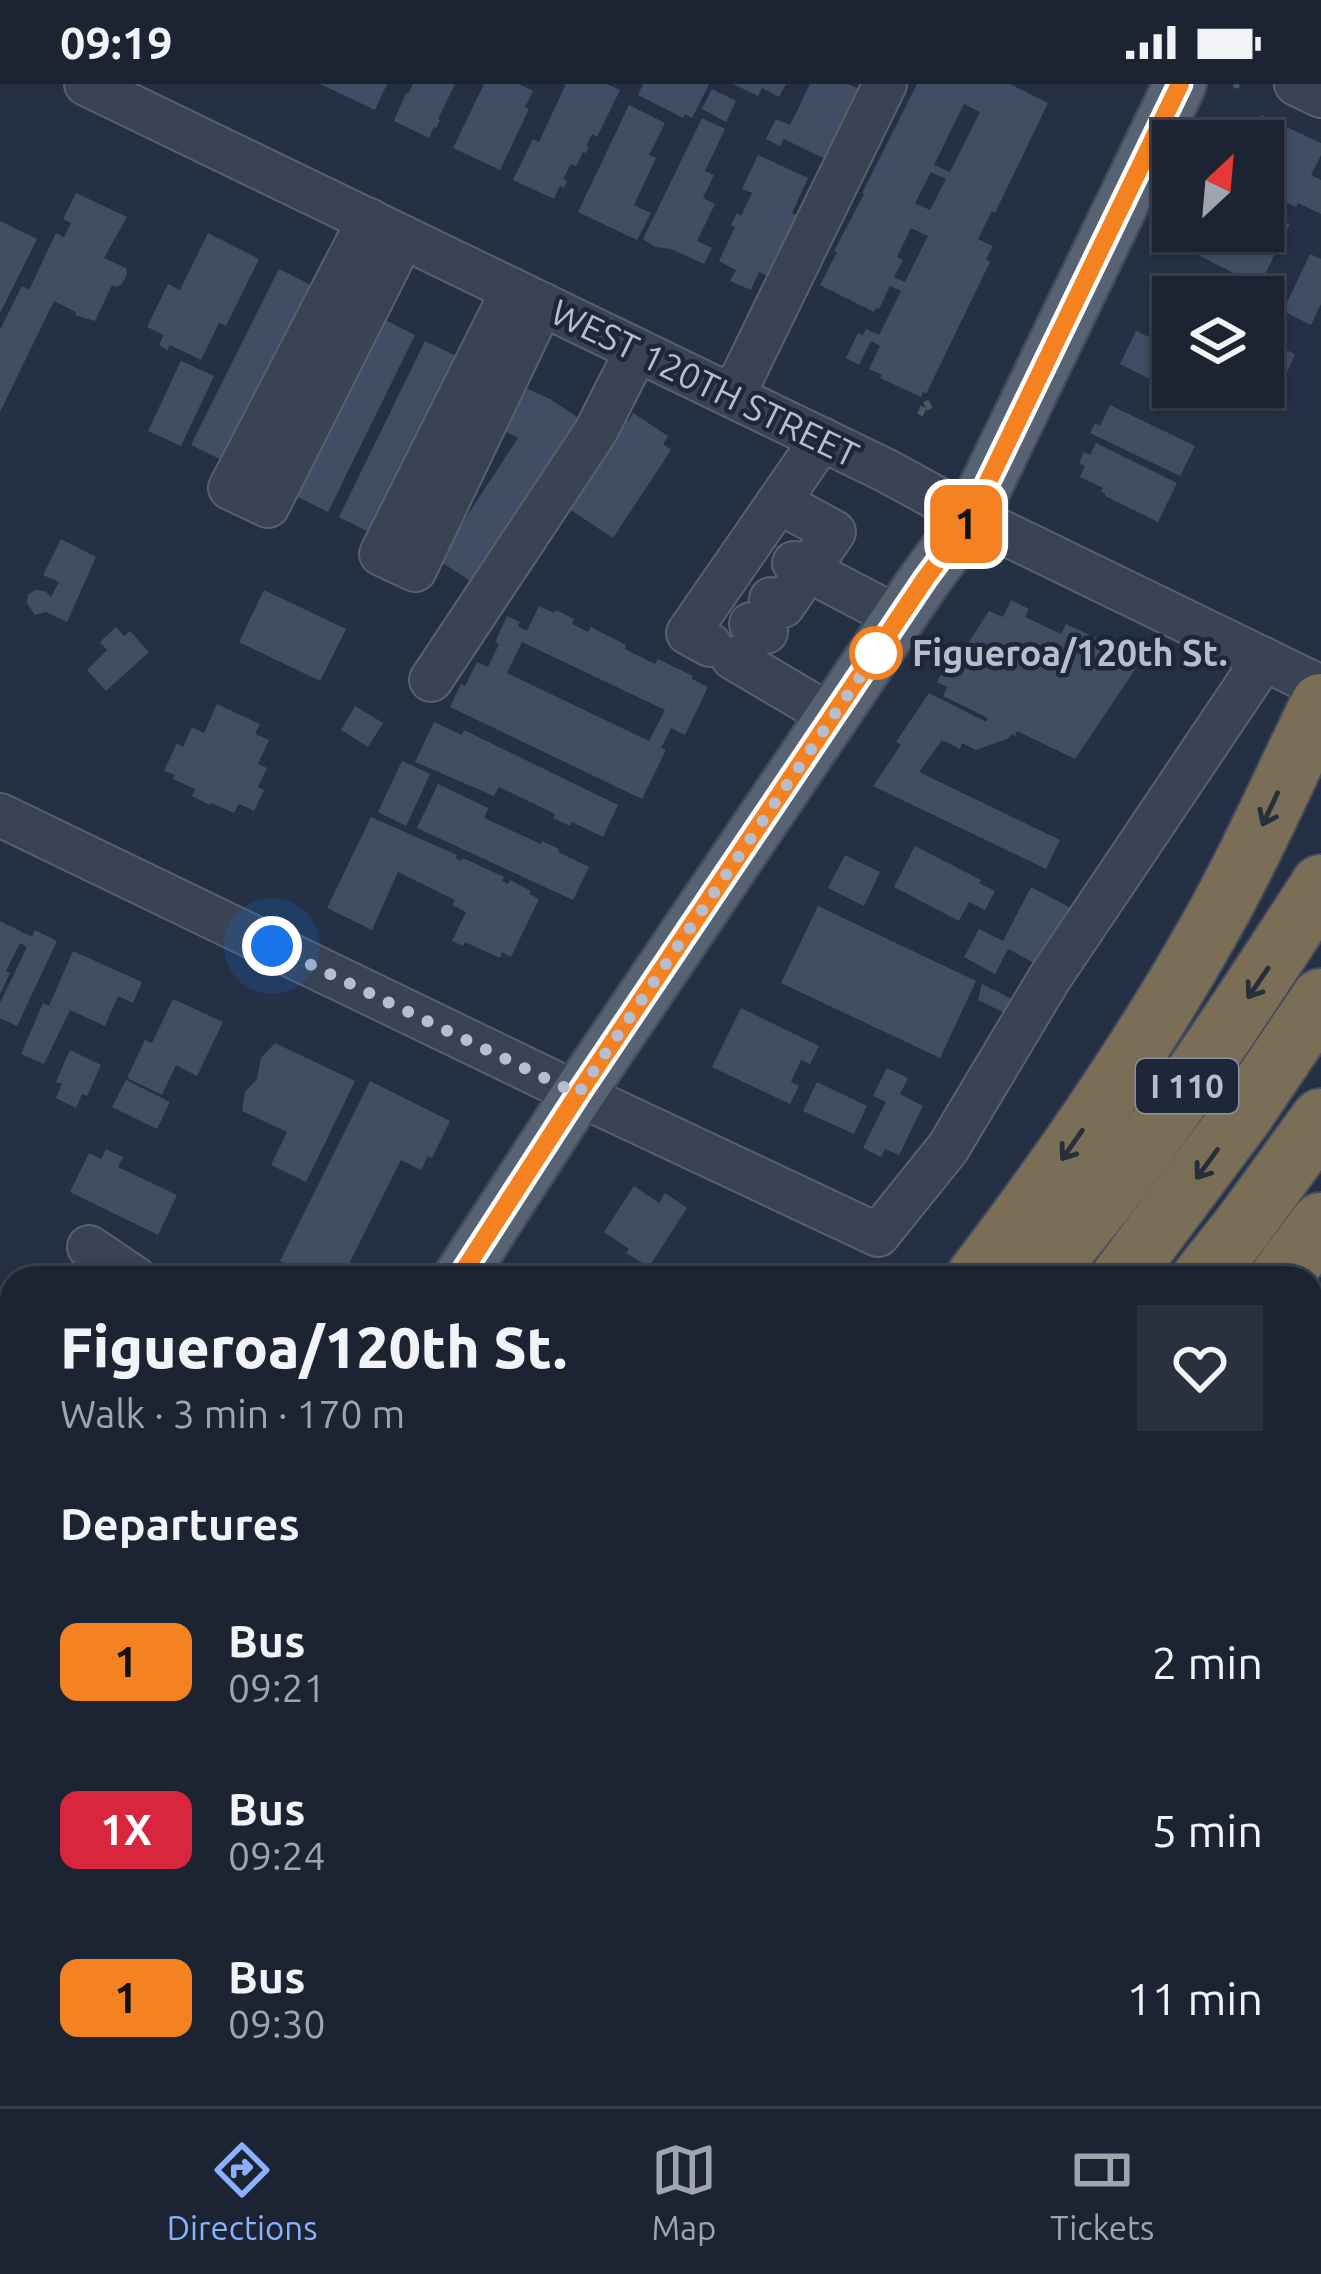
<!DOCTYPE html>
<html lang="en">
<head>
<meta charset="utf-8">
<style>
  :root { --surface:#1c2433; --page:#29303f; --text:#f1f3f6; --muted:#a0a4ac; --line:#3a414e; --accent:#89b1ff }
  body { margin:0; font-family:Ubuntu,sans-serif; background:var(--page); color:var(--text); height:100vh; display:flex; flex-direction:column; font-size:45px; white-space:nowrap }
  * { box-sizing:border-box; margin:0 }
  p { font-size:39px; color:var(--muted) }
  .icon { flex:none; width:66px; height:66px; fill:none; stroke:currentColor; stroke-width:2; stroke-linecap:round; stroke-linejoin:round }
  .map { position:relative; flex:1; overflow:hidden }
  .sheet { position:absolute; left:0px; top:1182px; width:1323px; height:840px; display:flex; flex-direction:column; background:var(--surface); border-radius:36px 36px 0 0; box-shadow:0 3px 9px #0004,0 0 0 3px var(--line) }
  .sheet>* { flex:none }
  .badge { padding:0 24px; border-radius:18px; font-size:42px; line-height:78px }
  .needle { width:78px; rotate:26deg }
  .tools { position:absolute; left:1152px; top:36px; display:grid; gap:24px }
  .tools a { display:grid; place-items:center; width:132px; height:132px; border-radius:0px; background:var(--surface); box-shadow:0 3px 9px #0004,0 0 0 3px var(--line); font-size:60px }
  .you { position:absolute; width:60px; height:60px; margin:-30px; border:9px solid #fff; border-radius:50%; background:#1a73e8; box-shadow:0 0 0 18px #1a73e833 }
  .map>.badge { position:absolute; translate:-50% -50%; box-shadow:0 0 0 6px #fff }
  h2 { padding:0 60px; font-size:45px; line-height:108px }
  .round { display:grid; place-items:center; flex:none; width:126px; height:126px; border-radius:0px; background:var(--page) }
  .headline { display:flex; align-items:center; justify-content:space-between; height:204px; padding:0 60px }
  h1 { font-size:57px; font-weight:800; line-height:90px }
  ul { padding:0; list-style:none }
  li { display:flex; align-items:center; gap:36px; height:168px; padding:0 60px }
  li div { flex:1 }
  li b { display:block; font-size:45px }
  li em { font-style:normal }
  li .badge { min-width:132px; font-weight:700; text-align:center }
  .status { display:flex; justify-content:space-between; align-items:center; height:84px; padding:0 60px; background:var(--surface); direction:ltr }
  .status svg { height:33px; fill:currentColor }
  .tabs { display:flex; justify-content:space-around; align-items:center; height:168px; border-top:3px solid var(--line); background:var(--surface); font-size:33px; color:var(--muted) }
  .tabs a { display:grid; justify-items:center; gap:6px }
  .tabs .on { color:var(--accent) }
  .map>svg:first-child { display:block }
  .building { fill:#404d64; fill-rule:evenodd }
  .lines { fill:none; stroke-linecap:round; stroke-linejoin:round }
  .minor-casing { stroke:#576071; stroke-width:46 }
  .major-casing { stroke:#434b5d; stroke-width:56 }
  .highway-casing { stroke:#444d5e; stroke-width:64 }
  .path { stroke:#455d61; stroke-width:6; stroke-dasharray:9 9; stroke-linecap:butt }
  .minor { stroke:#394353; stroke-width:42 }
  .major { stroke:#576273; stroke-width:51 }
  .highway { stroke:#7a6e56; stroke-width:60 }
  .rail-casing { stroke:#5b667a; stroke-width:14 }
  .rail { stroke:#1e2739; stroke-width:9; stroke-dasharray:27; stroke-linecap:butt }
  .oneway { stroke:#272e3c }
  .line-casing { stroke:#fff; stroke-width:27 }
  .line { stroke:#f58220; stroke-width:18 }
  .walk { stroke:#b6becd; stroke-width:12; stroke-dasharray:0 21.6 }
  .stop-dot { fill:#fff; stroke:#f58220; stroke-width:6 }
  .labels { text-anchor:middle; stroke-width:9; stroke-linejoin:round; paint-order:stroke }
  .shield { fill:#1e2739; stroke:#8891a1; stroke-width:3 }
  .shield-label { font-size:33px; font-weight:bold; fill:#b6becd }
  .street-label { font-size:36px; fill:#b6becd; stroke:#1e2739 }
  .stop-label { font-size:36px; font-weight:bold; fill:#b6becd; stroke:#1e2739; text-anchor:start }
</style>
</head>
<body>
<div class="status"><b>09:19</b><svg viewBox="0 0 49 12"><path d="M0 12V9h3v3zM5 12V6h3v6zM10 12V3h3v9zM15 12V0h3v12zM26 1h20v11H26zM47 4h2v5h-2z"/></svg></div>
<div class="map">
<svg width="1321" height="2022" viewBox="0 0 1321 2022">
  <rect width="100%" height="100%" fill="#253044"/>
  <g class="building">
    <path d="M320,0H387L375,26Z"/>
    <path d="M413,0H455L438,35L440,36L436,44L434,43L429,54L394,37L406,9L408,10Z"/>
    <path d="M484,0H519L533,7L525,23L529,25L500,86L453,64Z"/>
    <path d="M566,0H607L620,6L597,53L592,50L586,62L589,63L586,69L583,68L576,82L571,80L563,95L567,97L564,104L560,102L554,115L513,96L533,55L539,58Z"/>
    <path d="M643,0H709L692,34L685,30L683,34L638,11Z"/>
    <path d="M733,0H786L779,13L762,4L758,12Z"/>
    <path d="M810,0H848L859,5L825,75L784,55L780,62L766,55L776,35L790,41Z"/>
    <path d="M917,0H1010L1048,19L995,129L992,127L978,155L993,162L986,175L990,178L926,310L923,308L921,313L880,294L882,291L869,285L880,262L871,257L859,281L846,274L858,249L863,251L866,245L879,251L901,207L890,202L879,225L876,224L874,228L820,201L837,168L834,167L864,110L862,109ZM964,20L980,28L950,88L934,81ZM931,88L946,95L930,126L915,119ZM911,144L928,152L905,198L894,193L903,176L897,173Z"/>
    <path d="M712,5L736,17L726,38L702,25Z"/>
    <path d="M629,21L665,39L649,71L656,74L634,121L651,129L637,156L578,128Z"/>
    <path d="M1261,31L1321,59V71L1311,91L1321,96V130L1298,119L1296,123L1263,107V57H1248Z"/>
    <path d="M702,34L725,45L705,87L714,91L703,114L715,120L697,157L712,164L704,180L671,165L655,163L643,155Z"/>
    <path d="M758,71L808,94L792,129L800,132L771,194L759,188L751,206L730,197L736,186L719,177L735,143L731,141L737,129L741,132L752,109L742,105Z"/>
    <path d="M76,109L127,133L104,174L126,184L127,190L122,200L117,203L112,201L95,237L75,231L76,228L54,217L0,328V246L22,202L29,206L56,149L64,153L71,139L63,135Z"/>
    <path d="M1263,127L1290,140L1259,202L1194,169L1205,147H1263Z"/>
    <path d="M0,137L37,155L0,229Z"/>
    <path d="M208,149L259,175L226,242L219,239L201,276L170,261L167,266L159,261L164,251L147,243L168,200L180,206Z"/>
    <path d="M1310,170L1321,175V220L1311,241L1283,227Z"/>
    <path d="M279,185L321,206L234,382L191,361Z"/>
    <path d="M1186,190L1236,213H1175Z"/>
    <path d="M375,231L415,251L328,428L288,408Z"/>
    <path d="M1136,247L1173,264L1160,300L1120,280Z"/>
    <path d="M425,257L467,277L381,454L339,433Z"/>
    <path d="M1284,265L1295,270L1277,312L1263,305V270L1278,278Z"/>
    <path d="M181,277L214,292L181,362L148,347Z"/>
    <path d="M512,298L550,315L586,339L478,502L438,476L518,354L491,340Z"/>
    <path d="M1110,321L1195,362L1180,392L1090,349L1095,339L1100,342Z"/>
    <path d="M633,329L668,352L663,360L671,366L613,454L563,421L622,333L628,337Z"/>
    <path d="M1096,359L1177,399L1158,438L1105,412L1106,410L1101,408L1103,404L1080,393L1085,382L1079,379L1084,368L1090,371Z"/>
    <path d="M61,455L96,473L67,538L46,528L35,531L27,519L28,511L35,506L45,507L51,513L59,498L43,491Z"/>
    <path d="M264,506L346,545L320,597L239,558Z"/>
    <path d="M1011,516L1029,525L1025,533L1061,550L1066,540L1105,558L1100,569L1110,574L1114,565L1140,578L1075,675L1017,647L1015,652L1011,650L1009,654L976,666L962,659L960,665L942,656L919,688L1060,756L1046,785L873,702L901,661L896,658L929,609L986,638L988,634L943,612L947,603L937,598L949,574L960,580L964,572L961,570L989,527L1003,533Z"/>
    <path d="M539,522L554,529L556,526L574,535L572,540L588,548L591,543L626,561L625,565L655,580L658,575L693,592L692,595L708,603L685,651L671,644L661,664L666,666L642,715L450,623L461,600L465,602L477,578L488,583L499,560L495,558L507,532L520,538L518,542L527,547ZM522,558L665,626L649,657L507,589Z"/>
    <path d="M116,543L124,552L130,547L149,568L106,607L87,586L107,566L100,558Z"/>
    <path d="M217,620L260,640L255,650L269,656L258,680L267,684L258,703L264,706L254,727L239,720L234,729L211,719L210,721L192,712L195,705L173,695L175,691L164,687L177,659L183,663L192,643L204,649Z"/>
    <path d="M355,622L383,639L368,663L341,646Z"/>
    <path d="M434,638L462,651L464,646L618,721L603,753L572,738L570,742L553,734L555,730L499,703L494,712L415,678Z"/>
    <path d="M402,677L430,690L406,742L378,728Z"/>
    <path d="M438,700L488,724L484,734L541,760L542,757L559,765L558,768L589,783L573,816L417,744Z"/>
    <path d="M371,733L457,771L455,774L461,777L463,774L504,793L502,797L508,800L510,796L531,807L529,810L539,815L511,873L502,868L500,874L465,858L463,862L452,857L466,828L452,821L455,816L398,788L372,846L327,824Z"/>
    <path d="M915,762L981,796L979,799L995,807L985,826L969,818L959,837L894,803Z"/>
    <path d="M845,771L880,788L864,822L828,804Z"/>
    <path d="M1031,803L1069,823L1067,829L1081,837L1049,887L1008,865L995,890L964,873L979,845L1003,857Z"/>
    <path d="M818,822L976,897L940,974L781,899Z"/>
    <path d="M0,837L32,853L35,846L57,857L17,942L0,934V919L27,863L20,859L6,887L10,889L0,910Z"/>
    <path d="M73,867L142,898L133,919L118,912L105,942L70,926L44,980L21,970L43,919L49,922Z"/>
    <path d="M982,900L1014,916L1007,930L978,916Z"/>
    <path d="M173,915L223,938L197,992L176,981L162,1011L127,994L145,956L152,959Z"/>
    <path d="M741,924L819,962L810,980L801,976L791,998L799,1002L790,1020L712,983Z"/>
    <path d="M275,959L355,997L306,1098L271,1081L287,1048L242,1027L245,1008L257,995L261,974Z"/>
    <path d="M70,966L101,981L87,1012L82,1010L76,1024L56,1014L62,1000L56,998Z"/>
    <path d="M887,984L908,994L900,1010L923,1022L899,1071L885,1065L881,1073L863,1064L886,1018L873,1012Z"/>
    <path d="M126,996L170,1018L157,1045L112,1023Z"/>
    <path d="M370,997L450,1037L432,1074L428,1072L421,1086L401,1076L342,1194H303L305,1189L280,1177Z"/>
    <path d="M817,998L867,1022L854,1050L803,1027Z"/>
    <path d="M106,1065L123,1073L118,1083L177,1111L158,1151L70,1108L89,1069L101,1075Z"/>
    <path d="M634,1102L659,1119L665,1109L687,1124L649,1183L626,1169L629,1165L604,1148Z"/>
    <path d="M7,1303L12,1309V1472L0,1466V1406L12,1382L0,1377V1317Z"/>
    <path d="M0,1548L12,1556V1640L0,1632Z"/>
    <path d="M1315,1989L1321,1992V2022H1300L1301,2019L1297,2017L1300,2010H1311V1999Z"/>
    <path d="M645,2010H688L690,2013L680,2022H653Z"/>
    <path d="M791,2010H844L838,2020L823,2012L818,2022H784Z"/>
    <path d="M895,2010H933L927,2022H889Z"/>
  </g>
  <g class="lines">
    <g class="minor-casing">
      <g id="minor">
        <path d="M86,0L885,386L971,433L1321,603"/>
        <path d="M1296,0L1321,12"/>
        <path d="M369,136L230,404L268,422L403,153"/>
        <path d="M513,206L381,470L415,486L542,220"/>
        <path d="M733,312L885,0"/>
        <path d="M794,479L899,534"/>
        <path d="M771,515L783,522L834,448L779,418"/>
        <path d="M751,540L766,548"/>
        <path d="M710,561L688,549L822,355"/>
        <path d="M733,574L833,633"/>
        <path d="M431,596L596,347L637,266"/>
        <path d="M0,731L578,1010L878,1151L948,1064L1049,895L1264,575"/>
        <path d="M89,1163L135,1194"/>
        <path d="M12,1723L8,1730L12,1733"/>
        <path d="M1311,1851L1321,1834"/>
        <path d="M765,2022L772,2010"/>
        <path d="M995,2022L1002,2010"/>
        <path d="M1205,2022L1213,2010"/>
      </g>
    </g>
    <g class="major-casing">
      <g id="major">
        <path d="M459,1194L578,1010L925,495L971,433L1180,0"/>
        <path d="M0,1906L12,1883"/>
      </g>
    </g>
    <g class="highway-casing">
      <g id="highway">
        <path d="M976,1194C1059,1085 1138,971 1206,851C1249,776 1283,697 1321,620"/>
        <path d="M1040,1194C1145,1072 1234,936 1321,801"/>
        <path d="M1121,1194L1244,1029L1321,915"/>
        <path d="M1202,1194L1244,1141L1321,1035"/>
        <path d="M1280,1194L1321,1139"/>
        <path d="M1311,1297L1321,1286"/>
        <path d="M0,1988L12,1982"/>
        <path d="M82,2022L106,2010"/>
        <path d="M236,2022L259,2010"/>
        <path d="M354,2022L373,2010"/>
      </g>
    </g>
    <g class="path">
      <path d="M1236,0L1237,4"/>
      <path d="M926,317L931,328"/>
      <path d="M920,331L926,317"/>
    </g>
    <use href="#minor" class="minor"/>
    <use href="#major" class="major"/>
    <use href="#highway" class="highway"/>
    <g class="rail-casing">
      <g id="rail">
        <path d="M1311,1696L1321,1680"/>
        <path d="M1114,2022L1121,2010"/>
      </g>
    </g>
    <use href="#rail" class="rail"/>
  </g>
  <defs><path id="oneway-shaft" d="M-6 0H5M1.5-3L5.5 0L1.5 3" fill="none" stroke-width="1.6" stroke-linecap="round" stroke-linejoin="round" transform="scale(3)"/></defs>
  <g class="oneway">
    <use href="#oneway-shaft" transform="translate(1270 725) rotate(115)"/>
    <use href="#oneway-shaft" transform="translate(1258 899) rotate(124)"/>
    <use href="#oneway-shaft" transform="translate(1072 1061) rotate(125)"/>
    <use href="#oneway-shaft" transform="translate(1207 1080) rotate(126)"/>
  </g>
  <g class="lines">
    <g class="line-casing">
      <path id="line" d="M459,1194L578,1010L925,495L971,433L1180,0"/>
    </g>
    <use href="#line" class="line"/>
    <path class="walk" d="M272,862L578,1010L876,569"/>
  </g>
  <circle class="stop-dot" cx="876" cy="569" r="24"/>
  <g class="labels">
    <rect class="shield" x="1136" y="975" width="102" height="54" rx="9"/>
    <g class="shield-label">
      <text x="1187" y="1014">I 110</text>
    </g>
    <g class="street-label">
      <text transform="translate(705 299) rotate(26)" y="13">WEST 120TH STREET</text>
    </g>
    <g class="stop-label">
      <text x="912" y="582">Figueroa/120th St.</text>
    </g>
  </g>
</svg>
<div class="tools">
<a><svg class="needle" viewBox="-14 -14 28 28"><path d="M0-13l5 13h-10z" fill="#e53935"/><path d="M0 13l5-13h-10z" fill="#a0a4ac"/></svg></a>
<a><svg class="icon" aria-label="layers" viewBox="0 0 24 24"><path d="M12 4l9 5-9 5-9-5zM3 14l9 5 9-5"/></svg></a>
</div>
<div class="you" style="left:272px;top:862px"></div>
<b class="badge" style="left:966px;top:440px;background:#f58220;color:#111">1</b>
<section class="sheet">
<div class="headline"><div><h1>Figueroa/120th St.</h1><p>Walk · 3 min · 170 m</p></div><a class="round"><svg class="icon" aria-label="heart" viewBox="0 0 24 24"><path d="M12 20l-8-8c-3-5 5-10 8-4 3-6 11-1 8 4z"/></svg></a></div>
<h2>Departures</h2>
<ul>
<li><span class="badge" style="background:#f58220;color:#111">1</span><div><b>Bus</b><p>09:21</p></div><em>2 min</em></li>
<li><span class="badge" style="background:#d7263d;color:#fff">1X</span><div><b>Bus</b><p>09:24</p></div><em>5 min</em></li>
<li><span class="badge" style="background:#f58220;color:#111">1</span><div><b>Bus</b><p>09:30</p></div><em>11 min</em></li>
</ul>
</section>
</div>
<nav class="tabs">
<a class="on"><svg class="icon" aria-label="directions" viewBox="0 0 24 24"><path d="M12 3l9 9-9 9-9-9zM9 14v-3h6M13 9l2 2-2 2"/></svg>Directions</a>
<a><svg class="icon" aria-label="map" viewBox="0 0 24 24"><path d="M3 6l6-2 6 2 6-2v14l-6 2-6-2-6 2zM9 4v14M15 6v14"/></svg>Map</a>
<a><svg class="icon" aria-label="tickets" viewBox="0 0 24 24"><path d="M3 7h18v10H3zM15 7v10"/></svg>Tickets</a>
</nav>
</body>
</html>
